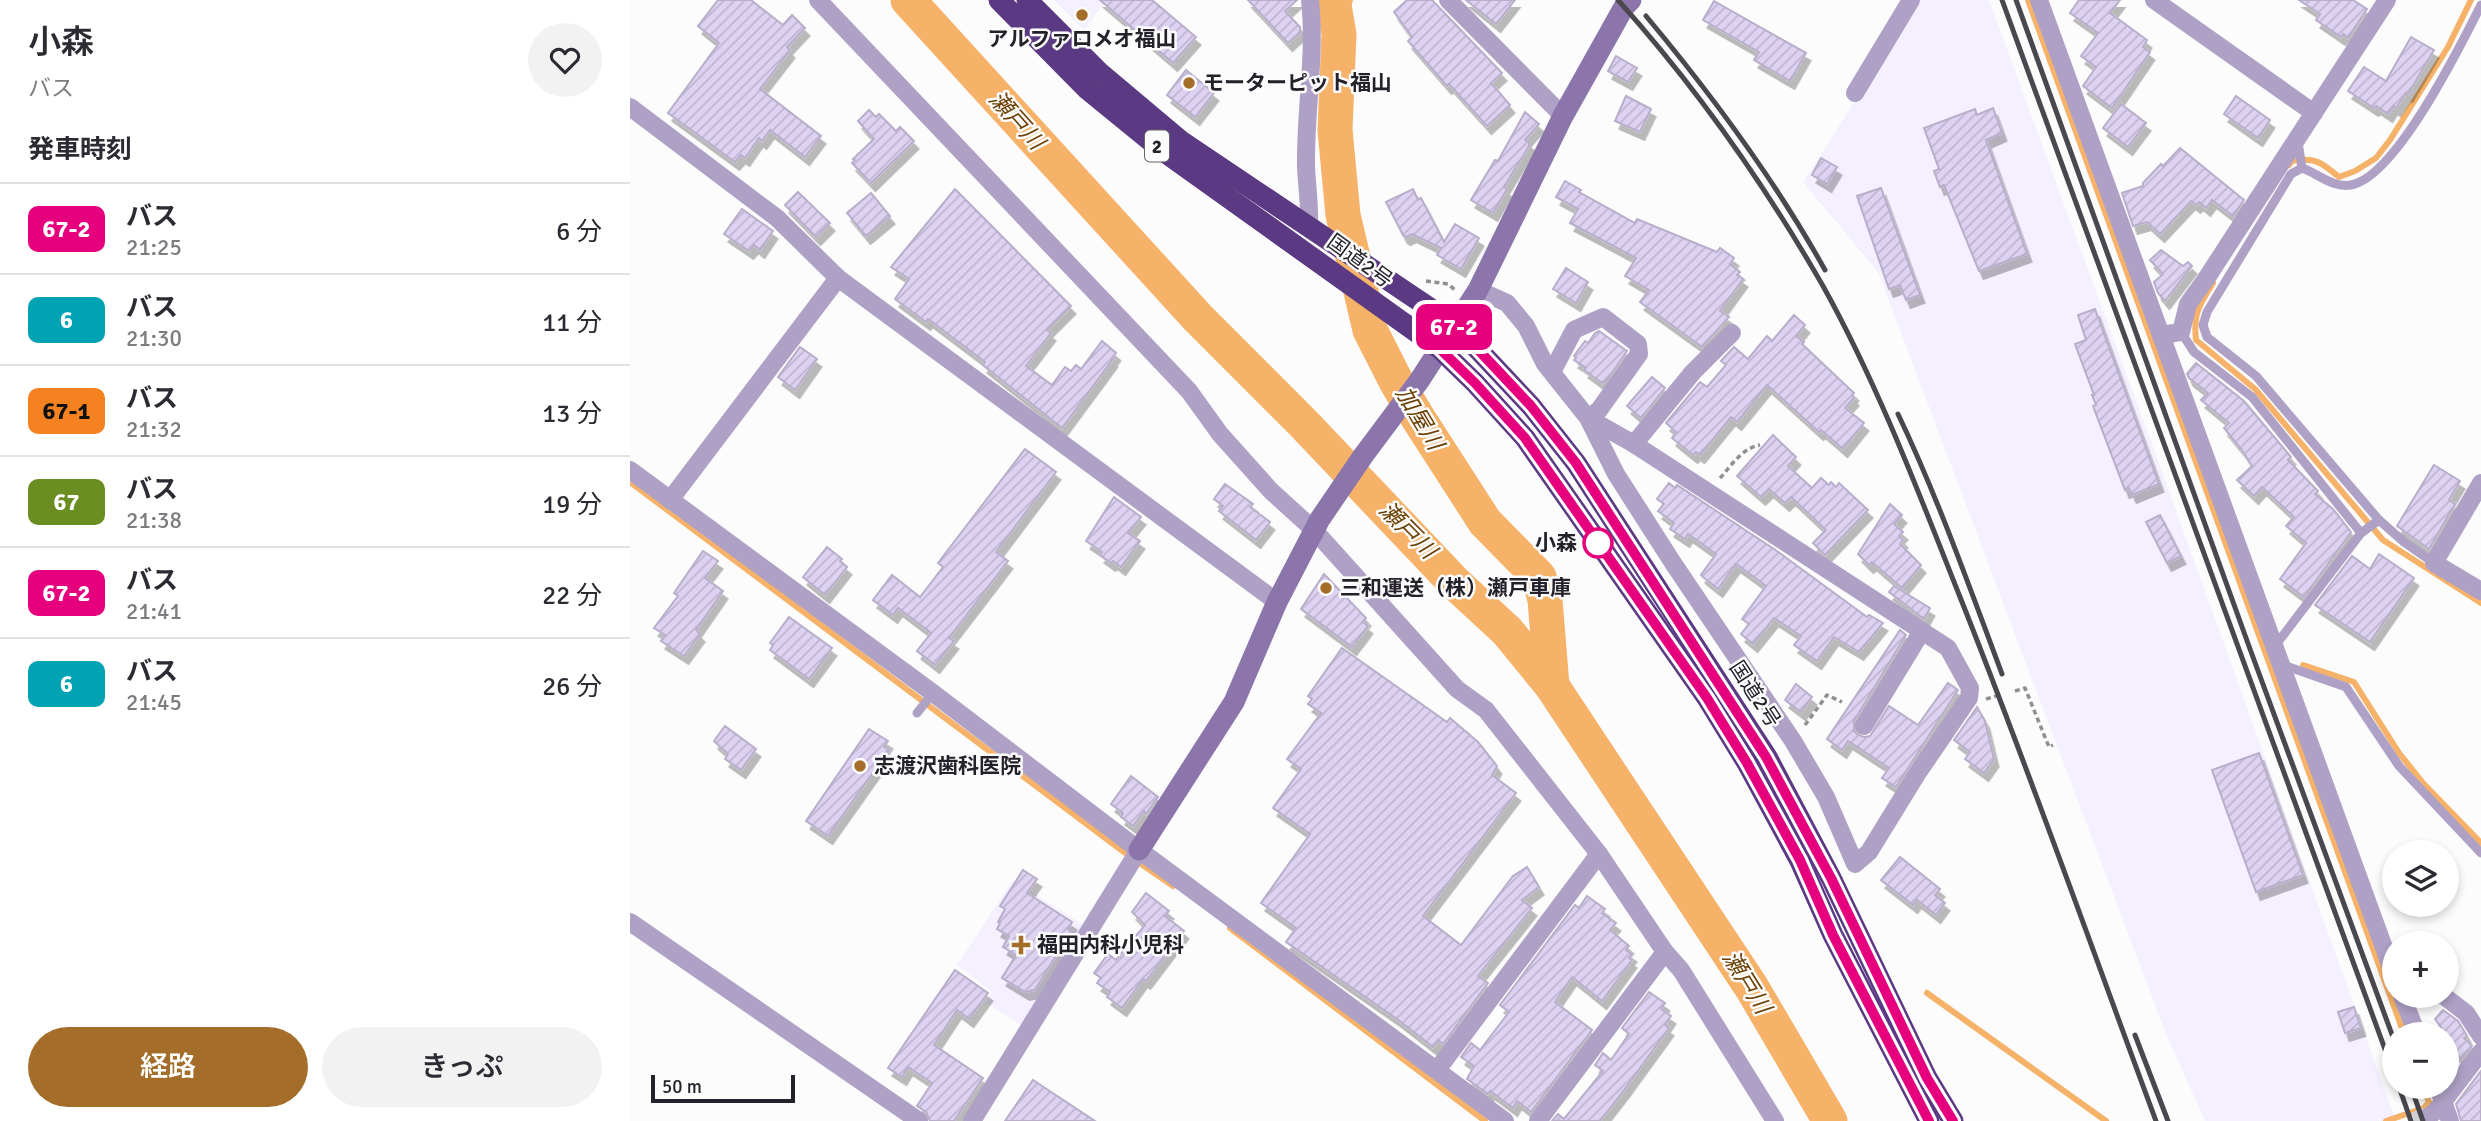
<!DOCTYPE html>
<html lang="ja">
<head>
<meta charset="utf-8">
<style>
  :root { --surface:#fff; --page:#f2f2f3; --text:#2b2b33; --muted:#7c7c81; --line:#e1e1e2; --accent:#a56d2a }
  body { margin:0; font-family:Signika,"Noto Sans JP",sans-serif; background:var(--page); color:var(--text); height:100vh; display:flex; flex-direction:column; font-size:26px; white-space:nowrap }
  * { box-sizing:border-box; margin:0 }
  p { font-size:23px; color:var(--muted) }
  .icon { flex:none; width:38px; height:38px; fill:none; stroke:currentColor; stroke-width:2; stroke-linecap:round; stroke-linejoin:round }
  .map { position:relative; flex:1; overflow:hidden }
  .panel { display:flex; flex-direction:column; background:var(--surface); width:630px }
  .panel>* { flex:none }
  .badge { padding:0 14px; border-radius:10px; font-size:24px; line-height:46px }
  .controls { position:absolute; left:1752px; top:840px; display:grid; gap:14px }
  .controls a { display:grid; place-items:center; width:77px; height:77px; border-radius:50%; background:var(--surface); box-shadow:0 4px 10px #0003; font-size:35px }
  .scale { position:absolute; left:21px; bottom:18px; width:144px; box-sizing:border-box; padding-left:7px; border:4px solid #25212b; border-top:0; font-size:19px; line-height:24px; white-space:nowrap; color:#25212b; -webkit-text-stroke:5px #fcfcfc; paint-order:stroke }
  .map>.badge { position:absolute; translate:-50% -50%; box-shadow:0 0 0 4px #fff }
  h2 { padding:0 28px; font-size:26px; line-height:63px }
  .round { display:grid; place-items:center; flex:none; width:74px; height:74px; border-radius:37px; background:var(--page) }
  .overview { display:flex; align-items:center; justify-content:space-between; height:119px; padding:0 28px }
  h1 { font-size:33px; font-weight:600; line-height:52px }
  .primary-button { display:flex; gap:14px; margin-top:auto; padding:14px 28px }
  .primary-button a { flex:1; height:80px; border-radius:42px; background:var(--accent); color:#fff; font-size:28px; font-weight:600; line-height:80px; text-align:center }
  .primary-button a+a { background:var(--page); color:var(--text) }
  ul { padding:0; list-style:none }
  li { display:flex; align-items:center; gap:21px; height:91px; padding:0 28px; border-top:2px solid var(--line) }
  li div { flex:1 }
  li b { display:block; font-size:26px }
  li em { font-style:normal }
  li .badge { min-width:77px; font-weight:700; text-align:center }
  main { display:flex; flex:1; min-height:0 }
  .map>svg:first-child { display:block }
  .built { fill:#f5f0ff }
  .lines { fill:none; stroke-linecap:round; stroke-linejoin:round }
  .stream { stroke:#f5b268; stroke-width:6 }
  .river { stroke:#f5b268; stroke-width:35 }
  .building { fill:url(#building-hatch); stroke:#b8aeca; stroke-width:2; filter:url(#shadow) }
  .street-tunnel { stroke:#d1d0d2; stroke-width:18; stroke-dasharray:18 9; stroke-linecap:butt }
  .path { stroke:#908e93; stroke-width:3.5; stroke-dasharray:5 3.5; stroke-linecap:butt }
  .lane { stroke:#afa1c6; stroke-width:9 }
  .street { stroke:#afa1c6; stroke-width:18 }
  .secondary { stroke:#8b75aa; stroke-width:21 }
  .highway { stroke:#5b3a83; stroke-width:21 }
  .rail { stroke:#4a474f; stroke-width:5 }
  .line-casing { stroke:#fff; stroke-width:16 }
  .line { stroke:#e6007e; stroke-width:10 }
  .poi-dot { fill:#a56d2a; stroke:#fcfcfc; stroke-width:2.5 }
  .stop-dot { fill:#fff; stroke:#e6007e; stroke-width:3.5 }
  .labels { text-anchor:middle; stroke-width:5; stroke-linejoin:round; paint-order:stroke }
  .shield { fill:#fcfcfc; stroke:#66636a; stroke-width:2 }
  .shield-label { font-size:19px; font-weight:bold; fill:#25212b }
  .poi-label { font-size:21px; font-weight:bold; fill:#25212b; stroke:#fcfcfc; text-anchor:start }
  .street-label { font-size:21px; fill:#25212b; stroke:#fcfcfc }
  .stop-label { font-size:21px; font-weight:bold; fill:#25212b; stroke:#fcfcfc; text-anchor:end }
  .water-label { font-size:23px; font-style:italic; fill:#6c4103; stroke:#fcfcfc }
</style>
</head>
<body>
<main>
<section class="panel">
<div class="overview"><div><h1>小森</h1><p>バス</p></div><a class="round"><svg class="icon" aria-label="heart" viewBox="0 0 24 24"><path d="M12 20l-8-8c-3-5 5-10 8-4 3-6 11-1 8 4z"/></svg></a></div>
<h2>発車時刻</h2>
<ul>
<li><span class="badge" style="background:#e6007e;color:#fff">67-2</span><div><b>バス</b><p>21:25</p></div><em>6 分</em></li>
<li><span class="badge" style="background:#00a3b4;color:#fff">6</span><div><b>バス</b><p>21:30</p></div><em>11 分</em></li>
<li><span class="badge" style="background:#f58220;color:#111">67-1</span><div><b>バス</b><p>21:32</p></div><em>13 分</em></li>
<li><span class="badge" style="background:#6b8e23;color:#fff">67</span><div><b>バス</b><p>21:38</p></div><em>19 分</em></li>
<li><span class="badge" style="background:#e6007e;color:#fff">67-2</span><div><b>バス</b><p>21:41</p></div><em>22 分</em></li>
<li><span class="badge" style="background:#00a3b4;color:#fff">6</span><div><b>バス</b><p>21:45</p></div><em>26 分</em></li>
</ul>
<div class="primary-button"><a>経路</a><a>きっぷ</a></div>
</section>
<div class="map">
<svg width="1851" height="1121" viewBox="0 0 1851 1121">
  <defs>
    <pattern id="building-hatch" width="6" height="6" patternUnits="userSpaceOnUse" patternTransform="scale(1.75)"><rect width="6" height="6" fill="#ded2f3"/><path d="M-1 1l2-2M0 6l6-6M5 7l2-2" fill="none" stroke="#beb4d0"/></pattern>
    <filter id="shadow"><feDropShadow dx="4.5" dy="8" stdDeviation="0" flood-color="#0004"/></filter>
  </defs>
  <rect width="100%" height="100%" fill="#fcfcfc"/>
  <g class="built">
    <path d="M424,0H476L454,30Z"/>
    <path d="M1290,0H1359L1521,441L1766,1121H1575L1536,1034L1248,272L1173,182Z"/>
    <path d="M383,880L454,925L393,1026L356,1003L362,992L327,965Z"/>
  </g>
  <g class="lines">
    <g class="stream">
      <path d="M1398,0L1774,1034"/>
      <path d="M709,34L720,0"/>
      <path d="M1659,165L1662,161C1685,157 1691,162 1709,177L1725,171L1746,158L1760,140L1818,47L1841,0"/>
      <path d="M1583,283C1569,305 1563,314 1566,340L1625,389L1753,540L1851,603"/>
      <path d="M0,482L494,852L543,886"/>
      <path d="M1673,665L1724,682L1769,753L1793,783L1851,843"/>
      <path d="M600,928L855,1121"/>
      <path d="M1297,993L1476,1121"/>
      <path d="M1793,1087L1800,1105"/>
      <path d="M1756,1121L1794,1108L1799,1102"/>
    </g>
    <g class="river">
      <path d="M278,0L568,318L673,423L824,582L877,631L922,686L1122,988L1200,1121"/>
      <path d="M703,0L709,34L705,130L713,215L740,330L767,383L788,418L855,522L909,577L915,600L922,686"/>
    </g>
  </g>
  <g class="building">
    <path d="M88,0H121L153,25L162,15L175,28L157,47L160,50L130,89L191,136L175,157L140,130L132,141L129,138L115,158L111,155L105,162L38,113L89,43L68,26Z"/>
    <path d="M470,0H522L566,37L543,63Z"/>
    <path d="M618,0H667L655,11L670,27V32L658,43Z"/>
    <path d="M777,0H802L872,73L861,83L880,105L857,126L819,84L817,86L778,41L782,37L764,12Z"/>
    <path d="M836,0H885L866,24Z"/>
    <path d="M1449,0H1490L1480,13L1517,40L1513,47L1520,52L1482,108L1453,86L1466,67L1451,56L1468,33L1440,13Z"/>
    <path d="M1669,0H1723L1737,9L1718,38L1713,34L1711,37L1686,20L1690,14Z"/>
    <path d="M1084,1L1176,53L1160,81L1124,60L1129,52L1073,20Z"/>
    <path d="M1781,37L1804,50L1778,94L1776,93L1766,108L1763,106L1758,114L1746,106L1744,108L1718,91L1734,67L1756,81Z"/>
    <path d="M986,56L1007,68L998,82L978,71Z"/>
    <path d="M556,70L584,93L565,117L537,95Z"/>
    <path d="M996,96L1021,109L1010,132L985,121Z"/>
    <path d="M1606,96L1640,120L1628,138L1594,114Z"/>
    <path d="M1491,104L1516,123L1498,147L1473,128Z"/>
    <path d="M1363,108L1372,133L1356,140L1397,254L1349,271L1314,185L1310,187L1304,171L1309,169L1294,128L1345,109L1347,115Z"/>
    <path d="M239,110L246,117L249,114L266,131L270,127L284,141L241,183L222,163L225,160L223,159L244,139L228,121Z"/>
    <path d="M895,112L909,124L895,140L899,142V146L874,187L877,189L863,213L841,200L865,160L868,161Z"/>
    <path d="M1550,148L1614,200L1603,216L1582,200L1576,208L1569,202L1566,205L1561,201L1530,234L1517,222L1503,226L1492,193L1513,186V183L1531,164L1533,166Z"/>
    <path d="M1191,158L1207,167L1197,184L1182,175Z"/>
    <path d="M935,181L951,190L949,192L1005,223L1007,219L1087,252L1090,248L1104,258L1100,264L1110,272L1107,275L1113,279L1090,311L1099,317L1072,347L1010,302L1019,290L995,276L1006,258L940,223L948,209L926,197Z"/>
    <path d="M1251,188L1290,295L1276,300L1270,285L1259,289L1227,196Z"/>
    <path d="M325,189L441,306L417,330L421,333L396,366L422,385L435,367L441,371L446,365L451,369L472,341L486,353L482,358L483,359L432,428L353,365L355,362L298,319L296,322L265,299L279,279L261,267Z"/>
    <path d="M783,189L788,200L791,198L814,242L825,224L849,238L831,269L807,255L811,248L782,234L776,237L773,235L756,202Z"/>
    <path d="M168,192L200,223L186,237L155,205Z"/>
    <path d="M241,193L260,216L236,236L217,213Z"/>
    <path d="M112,209L143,231L130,250L124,245L119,251L94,234Z"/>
    <path d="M1531,250L1553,266L1558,262L1562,266L1535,301L1528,293L1524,282L1533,274L1520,260Z"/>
    <path d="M936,268L958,282L946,303L923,289Z"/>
    <path d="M1465,309L1529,484L1502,495L1499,488L1495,490L1463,406L1466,405L1462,395H1464L1445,344L1456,340L1448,315Z"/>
    <path d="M1164,315L1175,325L1166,336L1174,342L1172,344L1224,393L1222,395L1224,398L1215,408L1234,423L1213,449L1191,430L1189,432L1137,385L1107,422L1101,417L1070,455L1066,452L1063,455L1042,438L1046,432L1036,423L1070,382L1077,387L1096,365L1091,361L1104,347L1118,359L1137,336L1142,341Z"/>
    <path d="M969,331L997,351L977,380L972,383L954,370L956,368L944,360L946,358L944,356L955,341L958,343L965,333Z"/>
    <path d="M170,347L187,359L165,390L148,377Z"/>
    <path d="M1566,363L1614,401L1661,457L1658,460L1688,491L1685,494L1703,509L1721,532L1674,597L1650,579L1676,543L1656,526L1664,517L1632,487L1624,496L1607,480L1622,466L1612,450L1594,428L1599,423L1571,400L1578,393L1559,378L1557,374Z"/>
    <path d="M1022,377L1035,388L1011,418L997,406Z"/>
    <path d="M1143,435L1166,457L1158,466L1182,488L1191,478L1199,485L1201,482L1206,487L1209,483L1238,510L1195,555L1183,543L1196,530L1161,497L1155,503L1139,489L1131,497L1107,476Z"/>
    <path d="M395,449L426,472L366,552L378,561L319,638L324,641L305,665L287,651L301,633L268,608L263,615L243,600L262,575L290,597L313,567L308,563Z"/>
    <path d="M1804,465L1830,481L1819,500L1825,504L1799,549L1767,526Z"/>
    <path d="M1039,483L1045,488L1047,485L1147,551L1237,617L1239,615L1253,623L1229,652L1204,637L1187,661L1164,645L1171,636L1144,618L1123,644L1111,634L1119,624L1112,619L1136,586L1106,564L1088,589L1073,577L1071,575L1086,554L1058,534L1055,539L1040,529L1044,523L1028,511L1034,504L1027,499Z"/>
    <path d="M595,484L623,504L620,507L640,522L626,540L589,511L593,506L584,499Z"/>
    <path d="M484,497L511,517L498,533L510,541L491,567L483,561L481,563L470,555L472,552L456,541Z"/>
    <path d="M1260,504L1272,515L1264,524L1273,532L1269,536L1273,540L1270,544L1291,565L1272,588L1242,562L1239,565L1228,554Z"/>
    <path d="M1530,515L1551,556L1537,563L1516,522Z"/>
    <path d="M197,547L212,559L210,561L217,567L195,595L173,577Z"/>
    <path d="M73,551L88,561L75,578L93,591L66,630L70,634L54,656L31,641L35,635L24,628L48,596L44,593Z"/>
    <path d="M1749,554L1784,578L1740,642L1685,605L1722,556L1740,569Z"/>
    <path d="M694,574L736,618L733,622L738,626L722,647L671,609Z"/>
    <path d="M1264,586L1300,608L1294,619L1259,592Z"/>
    <path d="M159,617L202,648L179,679L140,650L143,645L140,643Z"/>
    <path d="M1270,630L1276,635L1224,721V731L1228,735L1234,737L1240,736L1259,706L1288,725L1318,683L1328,690L1266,787L1252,778L1259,768L1218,741L1212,750L1197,739Z"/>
    <path d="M712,648L817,722L820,718L848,742L867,766L862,775L886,793L793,916L831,945L883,876L897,867L909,887L892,900L902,908L848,976L858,983L813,1044L808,1040L803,1047L767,1019L656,942L666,928L631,903L680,834L643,808L671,769L657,759L691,713L678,704L682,699L678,696Z"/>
    <path d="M1166,684L1182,697L1171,712L1155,700Z"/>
    <path d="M1347,707L1355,721L1364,759L1354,773L1335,759L1340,752L1324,740Z"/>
    <path d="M95,726L126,749L111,770L95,759L98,754L84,741Z"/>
    <path d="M239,729L258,741L254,747L259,750L198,836L176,821Z"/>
    <path d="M1629,753L1673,875L1626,892L1582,770Z"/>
    <path d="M501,776L528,797L516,814L514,811L503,826L491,817L493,813L481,804Z"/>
    <path d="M1270,857L1310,889L1305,895L1315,903L1306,915L1287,900L1283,905L1251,880Z"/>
    <path d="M393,870L407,879L397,893L442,922L438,929L441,931L405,990L395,992L372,978L386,955L373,947L379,936L367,929L370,923L368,922L375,909L370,906Z"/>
    <path d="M516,893L539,911L535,916L554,931L516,981L513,979L492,1008L477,997L480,992L467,983L471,978L464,973L478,954L486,960L515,925L502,912Z"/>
    <path d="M957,896L975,909L972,913L986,923L980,930L999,946L996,950L1002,954L999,958L1002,960L972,1001L942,977L925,1002L962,1030L901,1112L887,1101L883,1108L860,1091L858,1094L837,1079L844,1066L831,1057L841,1043L850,1050L879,1012L870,1005L945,905L949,908Z"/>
    <path d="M325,970L358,993L339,1019L327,1010L304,1045L353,1078L324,1121H300L296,1112L287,1106L302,1083L278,1067L272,1077L258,1068Z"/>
    <path d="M1019,992L1035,1003L1031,1009L1041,1016L1035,1025L1039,1028L994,1090L970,1121H922L928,1114L934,1119L973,1071L965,1065L973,1053L981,1060L999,1034L992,1028Z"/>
    <path d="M1724,1007L1731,1028L1715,1033L1708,1012Z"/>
    <path d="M1813,1010L1828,1021L1837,1036L1834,1038L1842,1046L1831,1059L1816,1044V1034L1805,1019Z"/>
    <path d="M1851,1071V1121H1831L1826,1104Z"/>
    <path d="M403,1080L465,1121H375Z"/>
  </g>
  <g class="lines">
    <path class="street-tunnel" d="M1784,1121L1799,1116"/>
    <g class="path">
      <path d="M796,281L818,284L825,290"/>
      <path d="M855,314L858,317V330"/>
      <path d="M1090,478C1102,465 1112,448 1130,445"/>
      <path d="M1385,691L1395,688L1419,747L1423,745"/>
      <path d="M1356,699L1366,696"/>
      <path d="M1175,725L1197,695L1212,702"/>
    </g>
    <g class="lane">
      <path d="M1668,142L1672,168C1689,174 1702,188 1721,185C1766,177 1831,45 1851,5"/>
      <path d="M1672,168L1661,174L1577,312L1573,325L1577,337L1626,376L1749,520L1774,542L1804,563"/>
      <path d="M1551,332L1564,352L1622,397L1731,533L1749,520"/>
      <path d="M1645,646L1731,533"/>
      <path d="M1653,665L1716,687L1769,766L1851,853"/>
      <path d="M287,713L303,693"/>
    </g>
    <g class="street">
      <path d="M188,0L559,391L590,434L641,491L684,530L827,689L856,710L969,854L1035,952L1051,970L1145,1121"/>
      <path d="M818,0L933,116"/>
      <path d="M1409,0L1764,975"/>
      <path d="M1524,0L1684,113"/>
      <path d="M1225,93L1281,0"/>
      <path d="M0,107L147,218L208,278L647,602"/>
      <path d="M679,227C680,206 677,187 676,167C675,111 686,56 680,0"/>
      <path d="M848,290L877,303L896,326L915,364L958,418L986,474L1043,563L1163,741L1196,797L1225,864L1239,852L1287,774L1339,698L1340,688L1318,648L1004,444L958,418L969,410L1009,354L1008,344L973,317L944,330L922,372"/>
      <path d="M1531,335L1551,332L1558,304L1576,279L1757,0"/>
      <path d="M1004,444L1063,372L1102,333"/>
      <path d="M0,470L303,693L509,850L875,1121"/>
      <path d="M1851,483L1804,563L1851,591"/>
      <path d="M40,500L208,278"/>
      <path d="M1234,726L1292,631"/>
      <path d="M0,922L289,1121"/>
      <path d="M1772,996L1787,1034"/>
      <path d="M1814,996L1836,1013L1851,1036"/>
      <path d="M807,1070L969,854"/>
      <path d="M1810,1093L1820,1121"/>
      <path d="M1799,1116L1806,1111L1851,1052"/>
      <path d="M342,1121L509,850"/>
      <path d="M908,1121L1035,952"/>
    </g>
    <path class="secondary" d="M509,850L604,702L647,602L690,519L733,456L789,381L848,290L933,116L994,7L1001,0"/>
    <g class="highway">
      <path d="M369,0L457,89L533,151L810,349L845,383L895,438L1077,698L1117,763L1170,861L1203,935L1299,1121"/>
      <path d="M397,0L469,72L551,141L825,325L901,406L946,463L1137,757L1201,878L1297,1078L1323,1121"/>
    </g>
    <g class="rail">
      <path d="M988,0C1066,87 1135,185 1193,286C1248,385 1288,491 1330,597C1399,770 1461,946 1526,1121"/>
      <path d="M1372,0L1764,1074"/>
      <path d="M1386,0L1620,649L1764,1040"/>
      <path d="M1016,16C1082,95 1145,180 1195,270"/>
      <path d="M1268,414C1308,498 1339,586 1372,674"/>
      <path d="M1505,1035L1538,1121"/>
      <path d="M1769,1087L1781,1121"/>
      <path d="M1781,1087L1793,1121"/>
    </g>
  </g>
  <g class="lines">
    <g class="line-casing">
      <path id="line" d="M1299,1121L1203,935L1170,860L1117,763L1077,698L895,438L845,383L810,349L825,325L901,406L946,463L1136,757L1201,878L1297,1078L1323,1121"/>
    </g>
    <use href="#line" class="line"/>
  </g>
  <g class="poi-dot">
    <circle cx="452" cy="15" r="7"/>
    <circle cx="559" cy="83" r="7"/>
    <circle cx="696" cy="588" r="7"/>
    <circle cx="230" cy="766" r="7"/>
    <path d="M387.5 934.5h7v7h7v7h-7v7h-7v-7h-7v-7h7z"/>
  </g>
  <circle class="stop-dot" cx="968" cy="543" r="14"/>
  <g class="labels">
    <rect class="shield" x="515" y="130.5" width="24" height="31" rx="5"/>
    <g class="shield-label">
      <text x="527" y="153">2</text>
    </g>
    <g class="poi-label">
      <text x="452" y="46" text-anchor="middle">アルファロメオ福山</text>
      <text x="573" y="90">モーターピット福山</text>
      <text x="710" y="595">三和運送（株）瀬戸車庫</text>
      <text x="244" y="773">志渡沢歯科医院</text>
      <text x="407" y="952">福田内科小児科</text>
    </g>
    <g class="street-label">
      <text transform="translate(730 261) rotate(36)" y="7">国道2号</text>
      <text transform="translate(1125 694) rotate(57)" y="7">国道2号</text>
    </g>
    <g class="stop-label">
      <text x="947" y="550">小森</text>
    </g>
    <g class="water-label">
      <text transform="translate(387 120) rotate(48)" y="8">瀬戸川</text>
      <text transform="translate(790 418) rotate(59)" y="8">加屋川</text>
      <text transform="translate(778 530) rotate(45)" y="8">瀬戸川</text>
      <text transform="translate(1117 982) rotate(58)" y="8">瀬戸川</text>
    </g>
  </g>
</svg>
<div class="controls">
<a><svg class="icon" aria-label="layers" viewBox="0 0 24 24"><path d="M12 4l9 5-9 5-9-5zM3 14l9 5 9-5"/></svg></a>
<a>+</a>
<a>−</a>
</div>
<div class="scale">50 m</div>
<b class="badge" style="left:824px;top:327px;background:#e6007e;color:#fff">67-2</b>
</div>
</main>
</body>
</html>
